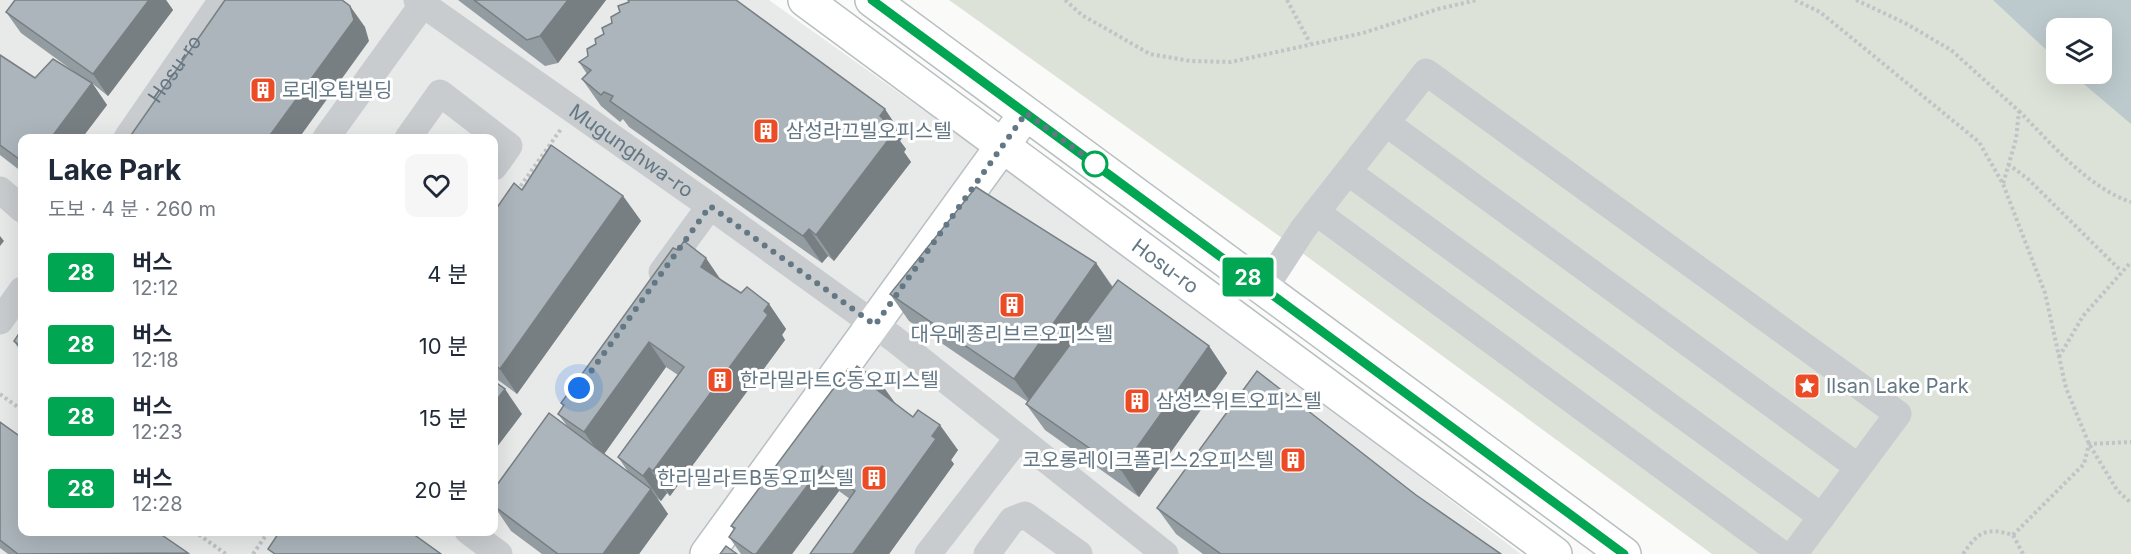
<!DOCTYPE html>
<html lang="ko">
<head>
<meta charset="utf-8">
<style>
  :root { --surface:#fff; --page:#f6f6f7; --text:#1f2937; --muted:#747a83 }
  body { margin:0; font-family:Inter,"Noto Sans KR",sans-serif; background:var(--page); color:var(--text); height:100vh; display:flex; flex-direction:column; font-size:22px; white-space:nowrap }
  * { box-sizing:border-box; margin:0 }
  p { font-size:20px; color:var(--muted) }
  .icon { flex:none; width:33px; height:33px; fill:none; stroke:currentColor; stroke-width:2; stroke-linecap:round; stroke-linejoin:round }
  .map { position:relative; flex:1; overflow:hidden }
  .drawer { position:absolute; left:18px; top:134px; width:480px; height:402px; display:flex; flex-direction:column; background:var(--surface); border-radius:12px; box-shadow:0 6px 24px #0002 }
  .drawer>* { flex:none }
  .badge { padding:0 12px; border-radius:4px; font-size:21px; line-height:39px }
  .tools { position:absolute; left:2046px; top:18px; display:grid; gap:12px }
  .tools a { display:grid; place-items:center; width:66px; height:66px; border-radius:12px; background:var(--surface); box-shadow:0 6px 24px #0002; font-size:30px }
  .you { position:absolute; width:30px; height:30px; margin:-15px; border:4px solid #fff; border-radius:50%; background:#1a73e8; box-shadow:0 0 0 9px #1a73e833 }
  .map>.badge { position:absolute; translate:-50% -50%; box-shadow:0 0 0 3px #fff }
  .round { display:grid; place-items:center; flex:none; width:63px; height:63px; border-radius:12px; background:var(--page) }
  .summary { display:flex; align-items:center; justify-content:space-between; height:102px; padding:0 30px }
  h1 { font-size:28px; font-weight:700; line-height:45px }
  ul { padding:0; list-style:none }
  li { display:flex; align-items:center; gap:18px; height:72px; padding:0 30px }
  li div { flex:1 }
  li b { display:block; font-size:22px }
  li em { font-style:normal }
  li .badge { min-width:66px; font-weight:700; text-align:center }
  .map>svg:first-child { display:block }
  .built { fill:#e8e9e9; fill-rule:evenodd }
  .green { fill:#dce2d8; fill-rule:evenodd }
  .water { fill:#bdcacd }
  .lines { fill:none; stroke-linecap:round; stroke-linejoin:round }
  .major-casing { stroke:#b8bec2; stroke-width:36 }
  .path { stroke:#c1c4c6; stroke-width:4; stroke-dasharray:3 3; stroke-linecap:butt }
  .minor { stroke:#c8cccf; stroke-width:27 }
  .major { stroke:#fff; stroke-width:33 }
  .wall { fill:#939ca1; fill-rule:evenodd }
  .shaded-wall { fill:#787f83 }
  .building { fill:#abb5bb; stroke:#787f83; stroke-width:1.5 }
  .line-casing { stroke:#fff; stroke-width:14 }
  .line { stroke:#00a651; stroke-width:9 }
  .walk { stroke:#637784; stroke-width:6; stroke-dasharray:0 10.8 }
  .stop-dot { fill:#fff; stroke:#00a651; stroke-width:3 }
  .labels { text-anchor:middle; stroke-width:6; stroke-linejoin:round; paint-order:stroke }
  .street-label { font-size:20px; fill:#637784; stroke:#fff }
  .poi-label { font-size:20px; fill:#637784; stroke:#fff; text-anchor:start }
</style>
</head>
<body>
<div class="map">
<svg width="2131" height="554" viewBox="0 0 2131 554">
  <rect width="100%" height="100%" fill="#fafaf8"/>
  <path class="built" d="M0,0H769L992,159L1269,362L1521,554H0ZM22,138H494V531H22Z"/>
  <path class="green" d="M949,0H2131V554H1712L1275,233ZM2056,28H2102V74H2056Z"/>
  <path class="water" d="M1993,0H2131V124L2072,74H2102V28H2056V59Z"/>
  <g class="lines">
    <g class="major-casing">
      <g id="major">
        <path id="s3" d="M805,0L1555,554"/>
        <path d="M872,0L1624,554"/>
        <path d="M707,554L1016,127"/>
      </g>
    </g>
    <g class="path">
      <path d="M1065,0L1082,15L1150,54L1190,61L1231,62L1363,33L1438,9L1477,0"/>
      <path d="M1287,0L1310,43"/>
      <path d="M1795,0L1820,12L1979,142L2003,184L2045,293L2066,388L2089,444L2117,490L2131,503"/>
      <path d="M1856,0L1905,23L1951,50L2019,111L2016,139L2003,184"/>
      <path d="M2019,111C2052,144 2087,187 2131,202"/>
      <path d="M2008,164L2028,179L2121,271"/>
      <path d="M517,191L561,129"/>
      <path d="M2059,357L2083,316L2131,262"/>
      <path d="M0,394L22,410"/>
      <path d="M194,531L226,554"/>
      <path d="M2013,535L2084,464L2089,444L2131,442"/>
      <path d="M253,554L269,531"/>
      <path d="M1963,554C1979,531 1986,527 2013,535L2023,554"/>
    </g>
    <g class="minor">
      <path id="s1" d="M417,0L710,206L893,338L1165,554"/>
      <path d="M1386,123L1858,467"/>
      <path id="s2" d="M127,138L222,0"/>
      <path d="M326,138L423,4"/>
      <path d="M408,138L440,93L509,146L494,167"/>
      <path d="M1348,172L1822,517"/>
      <path d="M0,190L22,209"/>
      <path d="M1316,212L1782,554"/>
      <path d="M662,272L710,206"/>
      <path d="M1264,289L1303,229L1426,72L1898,414L1794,554"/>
      <path d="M0,321L22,290"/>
      <path d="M468,531L499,554"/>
      <path d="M928,554L1018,438"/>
      <path d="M987,554L1012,520L1025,515L1079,554"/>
    </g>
    <use href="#major" class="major"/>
  </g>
  <g class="wall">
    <path d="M15,0H166L173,10L108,96L93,84L107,105L82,138H22V172L0,155V55L35,78H83L21,33L6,12Z"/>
    <path d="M458,0H606L558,63L545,66Z"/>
    <path d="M579,62L903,136L900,141L906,149L904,152L911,162L834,261L828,256L822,263L629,127L623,119L620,122L601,106L582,79L587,74Z"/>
    <path d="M522,190L623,196L641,221L517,394L494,377V212Z"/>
    <path d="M1096,263L1113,287L1209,346L1227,373L1139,497L1045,430L1026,404L1028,402L909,321L890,294Z"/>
    <path d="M721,280L741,293L769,304L786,329L782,335L785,340L670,496L667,493L661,501L657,498L668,514L639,554H542L511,531L494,506L568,427L558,414L563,406L561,403ZM666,367L678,375L618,457L629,473L604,454Z"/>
    <path d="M22,329V354L14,341Z"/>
    <path d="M896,404L958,450L951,460L954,464L889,554H810L850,499L839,491L792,554H741L729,537L734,530L731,526Z"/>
    <path d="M0,422L156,531L189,554H8L0,548Z"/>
    <path d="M1416,495L1501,554H1203L1176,534L1157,508Z"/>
  </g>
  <g class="shaded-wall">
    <path d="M149,0H166L173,10L108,96L93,74Z"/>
    <path d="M568,0H606L558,63L540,36Z"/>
    <path d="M350,6L365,27L369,41L299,138H268Z"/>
    <path d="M92,83L107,105L82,138H51Z"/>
    <path d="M885,109L903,136L900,141L906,149L904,152L911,162L834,261L816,235L883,129L880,116Z"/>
    <path d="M623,196L641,221L517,394L500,369Z"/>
    <path d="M809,229L828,256L822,263L803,236Z"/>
    <path d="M0,236L4,241L0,246Z"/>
    <path d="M706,258L723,283L701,267Z"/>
    <path d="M1096,263L1114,290L1033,405L1014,379Z"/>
    <path d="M769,304L786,329L782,335L785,340L670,496L653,471Z"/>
    <path d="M649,342L666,367L602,457L584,432Z"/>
    <path d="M1209,346L1227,373L1139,497L1121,470Z"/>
    <path d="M880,382L898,407L876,389Z"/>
    <path d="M505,389L522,414L494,451V403Z"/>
    <path d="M940,425L958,450L951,460L954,464L889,554H853Z"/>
    <path d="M822,466L839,491L792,554H756Z"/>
    <path d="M649,468L667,493L661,501L643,476Z"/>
    <path d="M651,489L668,514L639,554H603Z"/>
  </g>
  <g class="building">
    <path d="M15,0H149L93,74L6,12Z"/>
    <path d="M225,0H342L350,6L354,20L268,138H129Z"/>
    <path d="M474,0H568L540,36L527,40Z"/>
    <path d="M628,0H736L885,109L880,116L887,123L883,129L892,135L816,235L809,229L803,236L610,101L613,96L604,92L601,95L582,79L591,70L579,62L588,56L587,49L596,44L595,39L604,34L602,28L612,23L611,17L620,12L618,6L629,2Z"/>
    <path d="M0,55L35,78L53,59L92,83L51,138H22V159H19L0,145Z"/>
    <path d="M551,145L623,196L500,369L494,364V212L514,183L522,190Z"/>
    <path d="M976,187L1096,263L1014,379L890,294Z"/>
    <path d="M684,241L706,258L701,267L741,293L747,287L769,304L764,311L768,315L653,471L649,468L643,476L618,457L684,367L649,342L584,432L558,414L564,405L561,403L673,248L678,250Z"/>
    <path d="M1118,280L1209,346L1121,470L1026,404Z"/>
    <path d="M22,329V348L14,341Z"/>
    <path d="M857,366L880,382L876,389L913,417L918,410L940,425L932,436L936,439L853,554H810L855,491L822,466L756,554H753L729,537L735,528L731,526L848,369L853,372Z"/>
    <path d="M1257,371L1416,495L1501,554H1221L1157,508Z"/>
    <path d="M494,381L505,389L494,403Z"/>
    <path d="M549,413L651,489L603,554H558L494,506V489Z"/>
    <path d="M0,422L22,438V531H156L188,553L18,554L0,540Z"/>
    <path d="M280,531H409L441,554H275L268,549Z"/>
    <path d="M726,546L737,554H720Z"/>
  </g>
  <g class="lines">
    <g class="line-casing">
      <path id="line" d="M872,0L1624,554"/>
    </g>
    <use href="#line" class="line"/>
    <path class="walk" d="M579,388L710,206L875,325L1026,113L1102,169L1095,164"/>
  </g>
  <defs>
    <g id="building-square" transform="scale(1.35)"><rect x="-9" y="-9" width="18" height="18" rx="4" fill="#eb4c26" stroke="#fff"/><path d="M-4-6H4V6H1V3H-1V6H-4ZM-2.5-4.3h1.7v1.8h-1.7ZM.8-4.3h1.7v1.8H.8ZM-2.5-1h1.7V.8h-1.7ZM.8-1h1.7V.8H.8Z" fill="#fff"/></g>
    <g id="sight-square" transform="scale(1.35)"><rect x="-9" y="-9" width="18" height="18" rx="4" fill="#eb4c26" stroke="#fff"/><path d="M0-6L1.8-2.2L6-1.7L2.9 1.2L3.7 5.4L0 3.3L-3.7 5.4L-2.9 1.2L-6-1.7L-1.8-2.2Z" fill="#fff"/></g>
  </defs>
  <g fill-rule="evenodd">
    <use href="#building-square" x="263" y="90"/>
    <use href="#building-square" x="766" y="131"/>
    <use href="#building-square" x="1012" y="305"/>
    <use href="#building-square" x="720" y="380"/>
    <use href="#sight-square" x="1807" y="386"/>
    <use href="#building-square" x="1137" y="401"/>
    <use href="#building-square" x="1293" y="460"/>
    <use href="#building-square" x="874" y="478"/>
  </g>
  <circle class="stop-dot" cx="1095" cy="164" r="12"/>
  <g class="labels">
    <g class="street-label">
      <text dy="7" stroke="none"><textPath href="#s2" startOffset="84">Hosu-ro</textPath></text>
      <text dy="7" stroke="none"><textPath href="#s1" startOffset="262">Mugunghwa-ro</textPath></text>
      <text dy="7" stroke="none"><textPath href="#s3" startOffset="448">Hosu-ro</textPath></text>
    </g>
    <g class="poi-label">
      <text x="282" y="97">로데오탑빌딩</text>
      <text x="786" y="138">삼성라끄빌오피스텔</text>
      <text x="1012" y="341" text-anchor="middle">대우메종리브르오피스텔</text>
      <text x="740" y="387">한라밀라트C동오피스텔</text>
      <text x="1826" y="393">Ilsan Lake Park</text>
      <text x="1156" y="408">삼성스위트오피스텔</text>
      <text x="1274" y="467" text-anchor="end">코오롱레이크폴리스2오피스텔</text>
      <text x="854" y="485" text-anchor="end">한라밀라트B동오피스텔</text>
    </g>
  </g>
</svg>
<div class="tools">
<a><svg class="icon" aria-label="layers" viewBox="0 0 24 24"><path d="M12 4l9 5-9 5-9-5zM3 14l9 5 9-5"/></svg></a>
</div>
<div class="you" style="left:579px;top:388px"></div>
<b class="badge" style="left:1248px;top:277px;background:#00a651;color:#fff">28</b>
<section class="drawer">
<div class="summary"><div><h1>Lake Park</h1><p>도보 · 4 분 · 260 m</p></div><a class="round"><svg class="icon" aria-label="heart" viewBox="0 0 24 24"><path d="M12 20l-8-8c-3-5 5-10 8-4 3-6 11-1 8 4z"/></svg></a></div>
<ul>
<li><span class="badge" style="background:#00a651;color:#fff">28</span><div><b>버스</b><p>12:12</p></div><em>4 분</em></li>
<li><span class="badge" style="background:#00a651;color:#fff">28</span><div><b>버스</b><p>12:18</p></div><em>10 분</em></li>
<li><span class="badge" style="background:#00a651;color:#fff">28</span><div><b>버스</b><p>12:23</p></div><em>15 분</em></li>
<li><span class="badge" style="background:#00a651;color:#fff">28</span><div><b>버스</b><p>12:28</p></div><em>20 분</em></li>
</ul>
</section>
</div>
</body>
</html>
